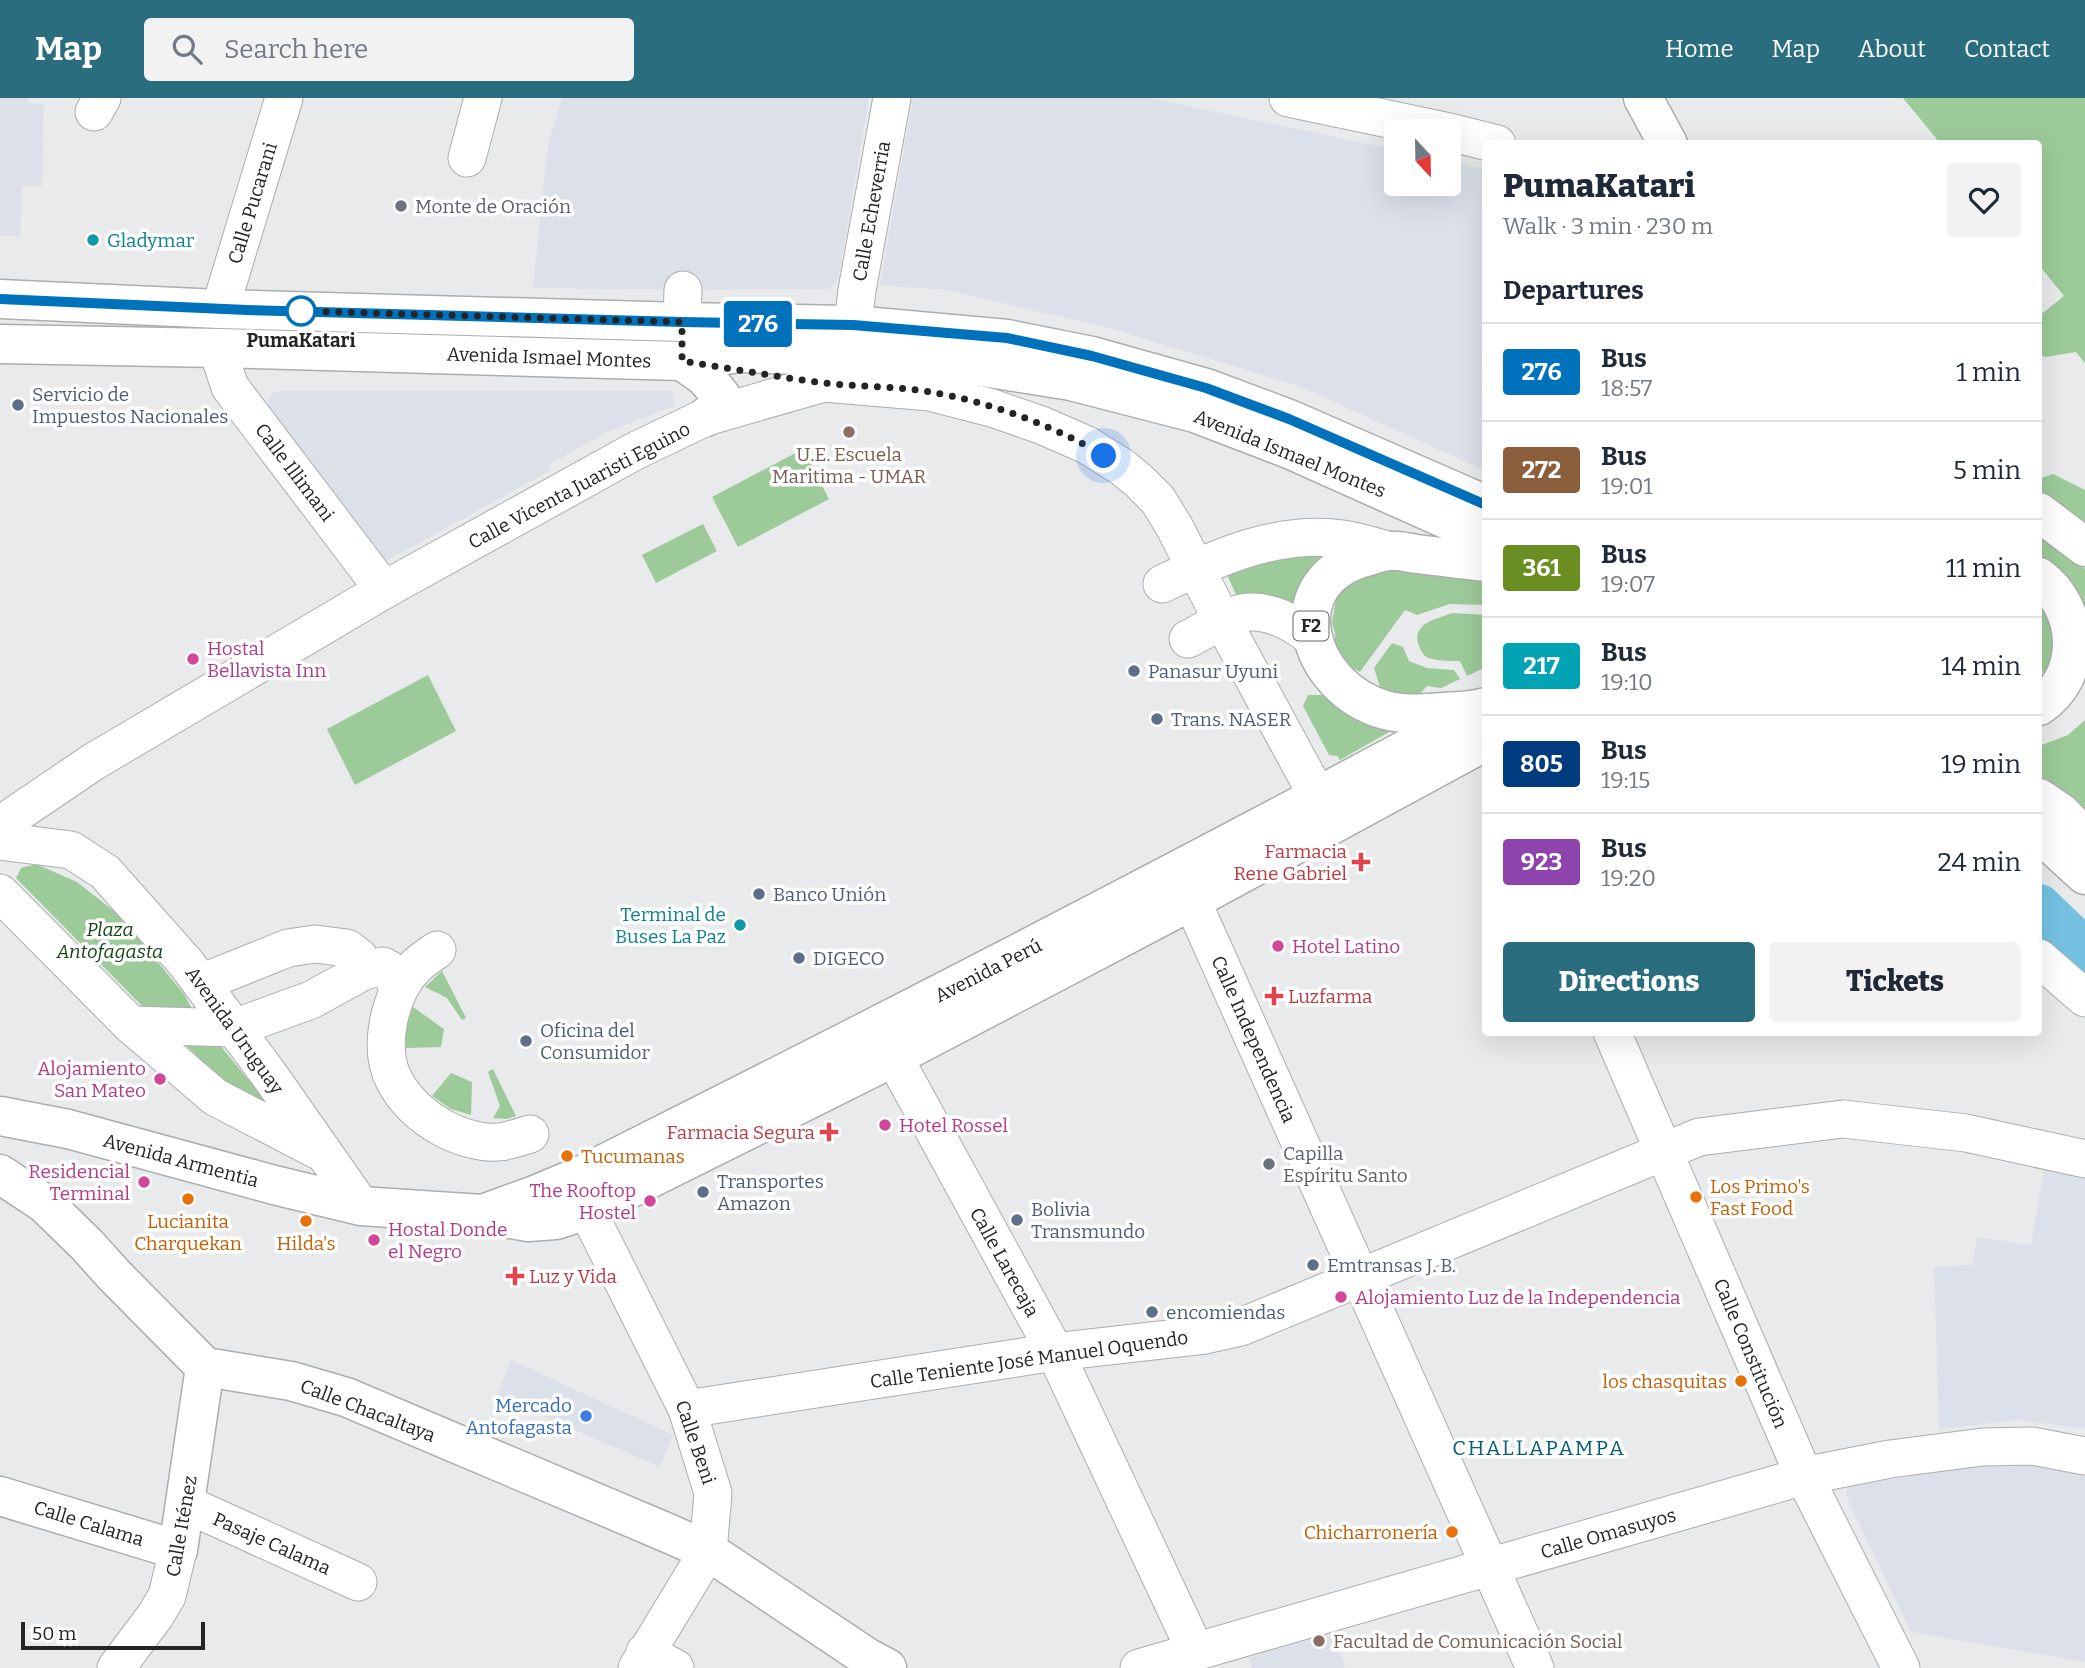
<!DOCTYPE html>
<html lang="en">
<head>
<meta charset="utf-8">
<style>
  :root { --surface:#fff; --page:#f2f2f3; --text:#1f2937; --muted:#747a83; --line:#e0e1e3; --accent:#2a6d7f }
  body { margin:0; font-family:Bitter,serif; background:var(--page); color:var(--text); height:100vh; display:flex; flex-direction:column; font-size:26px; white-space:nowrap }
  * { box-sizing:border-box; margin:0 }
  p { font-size:23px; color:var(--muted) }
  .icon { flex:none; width:38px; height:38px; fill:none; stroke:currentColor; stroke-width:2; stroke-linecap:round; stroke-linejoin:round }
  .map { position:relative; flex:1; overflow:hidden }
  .side { position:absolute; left:1482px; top:42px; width:560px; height:896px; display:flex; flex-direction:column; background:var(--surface); border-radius:7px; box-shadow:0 7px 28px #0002 }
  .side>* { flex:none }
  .badge { padding:0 14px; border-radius:5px; font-size:24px; line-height:46px }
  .needle { width:46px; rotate:158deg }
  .tools { position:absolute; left:1384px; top:21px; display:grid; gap:14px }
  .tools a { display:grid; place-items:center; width:77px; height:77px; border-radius:7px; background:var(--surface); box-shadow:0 7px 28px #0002; font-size:35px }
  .scale { position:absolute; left:21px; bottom:18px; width:184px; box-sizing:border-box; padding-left:7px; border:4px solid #242425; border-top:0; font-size:19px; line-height:24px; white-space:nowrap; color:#242425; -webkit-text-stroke:5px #fff; paint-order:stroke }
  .you { position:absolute; width:35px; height:35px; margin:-18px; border:5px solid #fff; border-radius:50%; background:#1a73e8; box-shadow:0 0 0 10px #1a73e833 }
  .map>.badge { position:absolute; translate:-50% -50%; box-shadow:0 0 0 4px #fff }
  h2 { padding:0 21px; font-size:26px; line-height:63px }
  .round { display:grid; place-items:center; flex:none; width:74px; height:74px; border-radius:7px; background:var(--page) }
  .headline { display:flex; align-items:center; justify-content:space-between; height:119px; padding:0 21px }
  h1 { font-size:33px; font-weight:800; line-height:52px }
  .primary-button { display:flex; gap:14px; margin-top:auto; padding:14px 21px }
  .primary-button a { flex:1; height:80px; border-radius:7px; background:var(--accent); color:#fff; font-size:28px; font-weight:800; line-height:80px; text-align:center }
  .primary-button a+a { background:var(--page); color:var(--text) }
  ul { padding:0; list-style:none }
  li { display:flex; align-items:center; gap:21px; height:98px; padding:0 21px; border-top:2px solid var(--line) }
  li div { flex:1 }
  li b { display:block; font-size:26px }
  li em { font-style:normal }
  li .badge { min-width:77px; font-weight:700; text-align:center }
  header { display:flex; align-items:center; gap:42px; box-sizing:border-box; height:98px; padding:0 35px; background:var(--accent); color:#fff }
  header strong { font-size:33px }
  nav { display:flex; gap:38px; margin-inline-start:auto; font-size:24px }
  .search { width:490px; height:63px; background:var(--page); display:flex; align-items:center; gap:18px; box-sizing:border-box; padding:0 24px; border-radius:7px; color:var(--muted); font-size:26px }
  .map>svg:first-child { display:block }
  .built { fill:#dce1e9 }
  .green { fill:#9cca98 }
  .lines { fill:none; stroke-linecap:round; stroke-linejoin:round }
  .river { stroke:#74c1e2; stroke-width:44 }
  .minor-casing { stroke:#acadae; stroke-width:39 }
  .major-casing { stroke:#acadae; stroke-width:41 }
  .highway-casing { stroke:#acadae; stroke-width:41 }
  .minor { stroke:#fff; stroke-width:37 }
  .major { stroke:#fff; stroke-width:38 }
  .highway { stroke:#fff; stroke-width:38 }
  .line-casing { stroke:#fff; stroke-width:16 }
  .line { stroke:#0072bc; stroke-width:10 }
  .walk { stroke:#242425; stroke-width:7; stroke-dasharray:0 12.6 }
  .worship-dot { fill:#6b7280; stroke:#fff; stroke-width:2.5 }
  .culture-dot { fill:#0f9aa8; stroke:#fff; stroke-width:2.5 }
  .stop-dot { fill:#fff; stroke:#0072bc; stroke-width:3.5 }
  .service-dot { fill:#5c6f8a; stroke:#fff; stroke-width:2.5 }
  .education-dot { fill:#8d6e63; stroke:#fff; stroke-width:2.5 }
  .hotel-dot { fill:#d1479c; stroke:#fff; stroke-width:2.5 }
  .health-dot { fill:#e0444e; stroke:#fff; stroke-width:2.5 }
  .food-dot { fill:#e8710a; stroke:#fff; stroke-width:2.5 }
  .shop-dot { fill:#3f7fe0; stroke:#fff; stroke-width:2.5 }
  .labels { text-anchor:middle; stroke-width:7; stroke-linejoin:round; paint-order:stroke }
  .shield { fill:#fff; stroke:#666; stroke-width:2 }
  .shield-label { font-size:18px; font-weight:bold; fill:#242425 }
  .street-label { font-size:19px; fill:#242425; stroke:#fff }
  .worship-label { font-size:19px; fill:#5b616d; stroke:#fff; text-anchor:start }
  .culture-label { font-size:19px; fill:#0d838f; stroke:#fff; text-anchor:start }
  .stop-label { font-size:19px; font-weight:bold; fill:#242425; stroke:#fff }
  .service-label { font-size:19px; fill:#4e5e75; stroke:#fff; text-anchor:start }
  .education-label { font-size:19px; fill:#785e54; stroke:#fff }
  .hotel-label { font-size:19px; fill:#b23c85; stroke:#fff; text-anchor:start }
  .health-label { font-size:19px; fill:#be3a42; stroke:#fff; text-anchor:end }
  .park-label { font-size:19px; font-style:italic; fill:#134512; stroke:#fff }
  .food-label { font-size:19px; fill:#c56008; stroke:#fff; text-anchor:start }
  .shop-label { font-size:19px; fill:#366cbe; stroke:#fff; text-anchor:end }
  .neighbourhood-label { font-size:21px; letter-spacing:2px; fill:#035f73; stroke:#fff }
</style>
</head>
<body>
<header>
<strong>Map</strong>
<div class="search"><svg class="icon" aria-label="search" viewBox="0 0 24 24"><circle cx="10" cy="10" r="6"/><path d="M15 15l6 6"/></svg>Search here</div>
<nav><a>Home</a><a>Map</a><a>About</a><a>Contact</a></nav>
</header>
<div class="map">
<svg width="2085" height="1570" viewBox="0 0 2085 1570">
  <rect width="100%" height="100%" fill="#e9eaeb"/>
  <g class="built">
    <path d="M0,0H28V5L44,6L42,88H22L20,138H0Z"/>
    <path d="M562,0H869L838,183L828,191L683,192L533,190L548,46Z"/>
    <path d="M913,0H1150L1396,52V86H1449V63L1486,71V373L1299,288L1109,230L946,192L880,187Z"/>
    <path d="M279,293H673L674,308L607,334L548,367L551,372L381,466L267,309L269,300L273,295Z"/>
    <path d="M2044,1071L2085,1080V1331L2019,1322L1939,1331L1934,1169L1972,1167L1977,1139L2031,1147Z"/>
    <path d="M511,1262L673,1337L660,1369L497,1298Z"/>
    <path d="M2009,1362L2085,1378V1564L1911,1534L1847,1400V1389Z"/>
    <path d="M1334,1531L1345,1570H1252L1249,1560Z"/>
  </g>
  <g class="green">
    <path d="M1903,0H2085V265L2076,254L2045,259L2039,256V218L2064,198L2039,167V46L1940,45Z"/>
    <path d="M803,351L829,401L738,449L712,399Z"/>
    <path d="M2053,376L2085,392V430L2039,395V381Z"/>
    <path d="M703,426L717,453L656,485L642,457Z"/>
    <path d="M2039,437L2085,471V508C2073,487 2058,472 2039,458Z"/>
    <path d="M1329,451C1309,473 1307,485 1300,512L1239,503L1223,468Z"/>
    <path d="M1386,469L1486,476V507L1450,506L1417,517L1405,512L1360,574L1349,568L1335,547V535L1332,525L1337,495L1355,478Z"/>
    <path d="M2039,497L2061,538L2047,570L2039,579Z"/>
    <path d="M1453,515L1486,517V569L1467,578L1460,563C1451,563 1441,563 1432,561C1426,560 1422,556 1420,550C1409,526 1435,521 1453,515Z"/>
    <path d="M1392,545L1403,549L1409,563L1427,570L1454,572L1460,581L1441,590L1427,588L1418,598L1381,592L1374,570Z"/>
    <path d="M428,577L456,633L355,687L327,631Z"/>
    <path d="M1308,597H1324L1389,629V634L1340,662L1337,658L1329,657L1303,608Z"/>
    <path d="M2085,622V712L2039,680V648L2068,637Z"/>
    <path d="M36,766L77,784L119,817L184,896L193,913H147L16,780L21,770Z"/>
    <path d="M442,873L466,920L462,922L447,900L425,889Z"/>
    <path d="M413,909L444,931L441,949L406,950L405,932Z"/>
    <path d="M176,938L214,940L268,1006L226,986Z"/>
    <path d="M493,971L516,1018L507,1021L493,1020L500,1008L488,974Z"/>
    <path d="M451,975L472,984L471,1017L451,1011L432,998Z"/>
  </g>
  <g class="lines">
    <path class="river" d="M2039,808L2085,852"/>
    <g class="minor-casing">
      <g id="minor">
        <path d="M1288,0L1445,33"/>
        <path d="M94,14L102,0"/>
        <path d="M1449,34L1497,46"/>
        <path d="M467,60L483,0"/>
        <path d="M220,211L284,0"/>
        <path d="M682,224L683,192"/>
        <path d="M853,227L857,192L892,0"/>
        <path d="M217,250L230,289L384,492"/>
        <path d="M1162,486C1218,459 1278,432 1343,441C1359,443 1375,449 1390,453"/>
        <path d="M1188,541C1203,534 1226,518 1242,515C1267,510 1295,525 1312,540"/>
        <path d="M0,727L93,664L384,492L635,353L706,319L824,285L930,294L992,310L1041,327L1087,347L1122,369L1139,383L1158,402L1175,430L1223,524L1318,699"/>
        <path d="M0,743L71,752L105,774L186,865L270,978L361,1108"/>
        <path d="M1179,774L1535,1570"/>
        <path d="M0,795L131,927L215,999L317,1052"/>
        <path d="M437,852C430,857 422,862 416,868C390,893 377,949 394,982C405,1003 423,1019 443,1030C457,1038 482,1046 499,1044C509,1043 520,1039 530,1036"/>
        <path d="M2039,860L2085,900"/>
        <path d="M201,885L288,850L315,846L347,850L359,859L364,873"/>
        <path d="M131,927L234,930L311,902L364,873L383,868L390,872L398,891"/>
        <path d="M879,932L1055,1254L1196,1554"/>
        <path d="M1612,934L1804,1378L1901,1570"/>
        <path d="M579,1083L587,1112L687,1311L713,1395L708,1453L637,1570"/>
        <path d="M687,1311L1055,1254L1205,1237L1241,1229L1699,1039L1843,1021L1966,1035L2085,1061"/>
        <path d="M186,1406L358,1484"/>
        <path d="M645,1554L675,1570"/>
        <path d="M116,1570L155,1518L167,1498L178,1452"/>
        <path d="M1139,1570L1804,1378L1890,1361L1983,1349L2032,1348L2085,1358"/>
      </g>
    </g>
    <g class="major-casing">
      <g id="major">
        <path d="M1643,0L1668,46"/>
        <path d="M0,201L220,211L682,224L853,227L1007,241L1092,258L1206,290L1289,321L1486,407"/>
        <path d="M0,246L217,250L682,263L741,255L856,259L964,266L1071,283L1195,315L1289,351L1486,439"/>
        <path d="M682,263L705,279L721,298L720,307L706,319"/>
        <path d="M2039,479C2081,510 2085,578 2039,608"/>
        <path d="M2039,700L2061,715L2085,739"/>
        <path d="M0,1018L68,1031L274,1087L361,1108L482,1116L528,1124L556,1122L587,1112L894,959L1191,803L1486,643"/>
        <path d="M0,1076L45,1106L87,1147L114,1177L205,1269L291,1283L346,1299L670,1436L708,1453L868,1560L887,1570"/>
        <path d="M488,1114L535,1097L578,1079C882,927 1184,771 1483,610"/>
        <path d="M0,1398L178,1452L205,1269"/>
      </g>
    </g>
    <g class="highway-casing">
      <g id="highway">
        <path d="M2039,414L2085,449"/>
        <path d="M1486,464C1463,461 1440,459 1417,456C1408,455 1398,452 1390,453C1383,453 1376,456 1369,458C1275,481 1306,590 1385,612C1403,617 1425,616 1444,614C1457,613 1473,613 1486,609"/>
        <path d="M1482,645H1486"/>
        <path d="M2039,735L2085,777"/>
      </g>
    </g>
    <use href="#minor" class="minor"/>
    <use href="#major" class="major"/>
    <use href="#highway" class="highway"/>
  </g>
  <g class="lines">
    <g class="line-casing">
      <path id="line" d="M0,201L247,212L682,224L853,227L1007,240L1092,258L1206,290L1289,321L1486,407"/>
    </g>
    <use href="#line" class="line"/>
    <path class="walk" d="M301,213L682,224V263C729,270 776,279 824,285C859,289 895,288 930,294C986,303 1056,328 1104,358"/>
  </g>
  <g class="worship-dot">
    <circle cx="401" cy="108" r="7"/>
    <circle cx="1269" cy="1066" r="7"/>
  </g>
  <g class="culture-dot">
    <circle cx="93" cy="142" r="7"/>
    <circle cx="740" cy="827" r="7"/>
  </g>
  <circle class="stop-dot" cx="301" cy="213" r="14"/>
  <g class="service-dot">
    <circle cx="18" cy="307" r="7"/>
    <circle cx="1134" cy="573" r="7"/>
    <circle cx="1157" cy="621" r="7"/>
    <circle cx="759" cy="796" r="7"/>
    <circle cx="799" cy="860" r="7"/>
    <circle cx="526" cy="943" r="7"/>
    <circle cx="703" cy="1094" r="7"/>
    <circle cx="1017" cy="1122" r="7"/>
    <circle cx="1313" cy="1167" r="7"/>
    <circle cx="1152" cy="1214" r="7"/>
  </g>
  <g class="education-dot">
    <circle cx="849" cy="334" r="7"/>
    <circle cx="1319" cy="1543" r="7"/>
  </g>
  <g class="hotel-dot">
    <circle cx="193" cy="561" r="7"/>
    <circle cx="1278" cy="848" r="7"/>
    <circle cx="160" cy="981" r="7"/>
    <circle cx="885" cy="1027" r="7"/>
    <circle cx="144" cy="1084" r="7"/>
    <circle cx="650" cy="1103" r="7"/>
    <circle cx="374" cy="1142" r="7"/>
    <circle cx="1341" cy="1199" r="7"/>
  </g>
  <g class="health-dot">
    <path d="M1357.5 753.5h7v7h7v7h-7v7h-7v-7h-7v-7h7z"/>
    <path d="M1270.5 887.5h7v7h7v7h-7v7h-7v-7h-7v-7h7z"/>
    <path d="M825.5 1023.5h7v7h7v7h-7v7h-7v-7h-7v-7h7z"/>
    <path d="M511.5 1167.5h7v7h7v7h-7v7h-7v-7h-7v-7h7z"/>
  </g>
  <g class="food-dot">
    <circle cx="567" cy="1058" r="7"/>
    <circle cx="1696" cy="1099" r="7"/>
    <circle cx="188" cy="1101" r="7"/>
    <circle cx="306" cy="1123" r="7"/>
    <circle cx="1741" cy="1283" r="7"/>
    <circle cx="1452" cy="1434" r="7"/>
  </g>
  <circle class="shop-dot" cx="586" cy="1318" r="7"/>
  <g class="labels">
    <rect class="shield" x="1293.5" y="513.5" width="35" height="29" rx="5"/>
    <g class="shield-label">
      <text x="1311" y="534">F2</text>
    </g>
    <g class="street-label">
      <text transform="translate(252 105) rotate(-73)" y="7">Calle Pucarani</text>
      <text transform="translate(871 113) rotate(-80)" y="7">Calle Echeverria</text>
      <text transform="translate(549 259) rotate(2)" y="7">Avenida Ismael Montes</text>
      <text transform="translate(1290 355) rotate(22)" y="7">Avenida Ismael Montes</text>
      <text transform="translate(295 374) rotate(53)" y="7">Calle Illimani</text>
      <text transform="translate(579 387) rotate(-28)" y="7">Calle Vicenta Juaristi Eguino</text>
      <text transform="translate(988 872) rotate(-27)" y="7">Avenida Perú</text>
      <text transform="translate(235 932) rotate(54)" y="7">Avenida Uruguay</text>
      <text transform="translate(1254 941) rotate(66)" y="7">Calle Independencia</text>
      <text transform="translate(181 1062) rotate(15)" y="7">Avenida Armentia</text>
      <text transform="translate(1005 1164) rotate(61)" y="7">Calle Larecaja</text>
      <text transform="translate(1751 1255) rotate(67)" y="7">Calle Constitución</text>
      <text transform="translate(1029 1261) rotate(-8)" y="7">Calle Teniente José Manuel Oquendo</text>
      <text transform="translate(368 1312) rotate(21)" y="7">Calle Chacaltaya</text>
      <text transform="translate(696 1344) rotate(71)" y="7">Calle Beni</text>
      <text transform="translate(89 1425) rotate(17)" y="7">Calle Calama</text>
      <text transform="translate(181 1428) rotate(-80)" y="7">Calle Iténez</text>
      <text transform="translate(1608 1435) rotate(-16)" y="7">Calle Omasuyos</text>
      <text transform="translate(272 1445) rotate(24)" y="7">Pasaje Calama</text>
    </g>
    <g class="worship-label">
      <text x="415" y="115">Monte de Oración</text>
      <text x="1283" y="1062">Capilla<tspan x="1283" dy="22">Espíritu Santo</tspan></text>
    </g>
    <g class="culture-label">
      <text x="107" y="149">Gladymar</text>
      <text x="726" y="823" text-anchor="end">Terminal de<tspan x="726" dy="22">Buses La Paz</tspan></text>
    </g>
    <g class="stop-label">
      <text x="301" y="249">PumaKatari</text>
    </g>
    <g class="service-label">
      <text x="32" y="303">Servicio de<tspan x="32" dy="22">Impuestos Nacionales</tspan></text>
      <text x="1148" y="580">Panasur Uyuni</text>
      <text x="1171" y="628">Trans. NASER</text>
      <text x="773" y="803">Banco Unión</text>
      <text x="813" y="867">DIGECO</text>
      <text x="540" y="939">Oficina del<tspan x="540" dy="22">Consumidor</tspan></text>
      <text x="717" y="1090">Transportes<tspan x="717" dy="22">Amazon</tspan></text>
      <text x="1031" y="1118">Bolivia<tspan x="1031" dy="22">Transmundo</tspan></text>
      <text x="1327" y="1174">Emtransas J. B.</text>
      <text x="1166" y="1221">encomiendas</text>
    </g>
    <g class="education-label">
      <text x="849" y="363">U.E. Escuela<tspan x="849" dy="22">Maritima - UMAR</tspan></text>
      <text x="1333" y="1550" text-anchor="start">Facultad de Comunicación Social</text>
    </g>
    <g class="hotel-label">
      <text x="207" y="557">Hostal<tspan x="207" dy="22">Bellavista Inn</tspan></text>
      <text x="1292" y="855">Hotel Latino</text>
      <text x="146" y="977" text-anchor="end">Alojamiento<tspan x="146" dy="22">San Mateo</tspan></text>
      <text x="899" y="1034">Hotel Rossel</text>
      <text x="130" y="1080" text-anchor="end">Residencial<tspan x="130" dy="22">Terminal</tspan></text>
      <text x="636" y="1099" text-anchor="end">The Rooftop<tspan x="636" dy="22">Hostel</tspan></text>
      <text x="388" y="1138">Hostal Donde<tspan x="388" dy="22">el Negro</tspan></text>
      <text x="1355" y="1206">Alojamiento Luz de la Independencia</text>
    </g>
    <g class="health-label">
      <text x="1347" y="760">Farmacia<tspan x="1347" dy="22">Rene Gabriel</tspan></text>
      <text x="1288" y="905" text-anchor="start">Luzfarma</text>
      <text x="815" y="1041">Farmacia Segura</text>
      <text x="529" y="1185" text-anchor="start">Luz y Vida</text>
    </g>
    <g class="park-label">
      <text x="110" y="838">Plaza<tspan x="110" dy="22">Antofagasta</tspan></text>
    </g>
    <g class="food-label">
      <text x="581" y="1065">Tucumanas</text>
      <text x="1710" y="1095">Los Primo's<tspan x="1710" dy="22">Fast Food</tspan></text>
      <text x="188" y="1130" text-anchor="middle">Lucianita<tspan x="188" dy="22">Charquekan</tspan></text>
      <text x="306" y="1152" text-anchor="middle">Hilda's</text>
      <text x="1727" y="1290" text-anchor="end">los chasquitas</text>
      <text x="1438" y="1441" text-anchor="end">Chicharronería</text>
    </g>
    <g class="shop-label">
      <text x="572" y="1314">Mercado<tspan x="572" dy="22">Antofagasta</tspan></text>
    </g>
    <g class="neighbourhood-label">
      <text x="1539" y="1357">CHALLAPAMPA</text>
    </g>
  </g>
</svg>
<div class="tools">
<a><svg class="needle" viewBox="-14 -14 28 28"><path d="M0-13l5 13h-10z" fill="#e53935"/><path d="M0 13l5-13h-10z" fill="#747a83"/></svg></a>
</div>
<div class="scale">50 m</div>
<div class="you" style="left:1104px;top:358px"></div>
<b class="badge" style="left:758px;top:226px;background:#0072bc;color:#fff">276</b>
<section class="side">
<div class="headline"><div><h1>PumaKatari</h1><p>Walk · 3 min · 230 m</p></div><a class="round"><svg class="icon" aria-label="heart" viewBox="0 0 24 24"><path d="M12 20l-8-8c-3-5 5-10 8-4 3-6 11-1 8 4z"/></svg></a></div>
<h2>Departures</h2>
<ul>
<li><span class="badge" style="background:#0072bc;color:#fff">276</span><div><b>Bus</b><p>18:57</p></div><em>1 min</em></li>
<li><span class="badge" style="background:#8b5e3c;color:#fff">272</span><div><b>Bus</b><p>19:01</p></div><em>5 min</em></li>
<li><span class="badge" style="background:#6b8e23;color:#fff">361</span><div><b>Bus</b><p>19:07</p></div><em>11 min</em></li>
<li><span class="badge" style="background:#00a3b4;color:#fff">217</span><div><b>Bus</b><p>19:10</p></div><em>14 min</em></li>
<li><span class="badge" style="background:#003b80;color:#fff">805</span><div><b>Bus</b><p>19:15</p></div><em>19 min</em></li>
<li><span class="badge" style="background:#8e44ad;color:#fff">923</span><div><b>Bus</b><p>19:20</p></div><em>24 min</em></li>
</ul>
<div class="primary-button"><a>Directions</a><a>Tickets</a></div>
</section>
</div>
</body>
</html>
